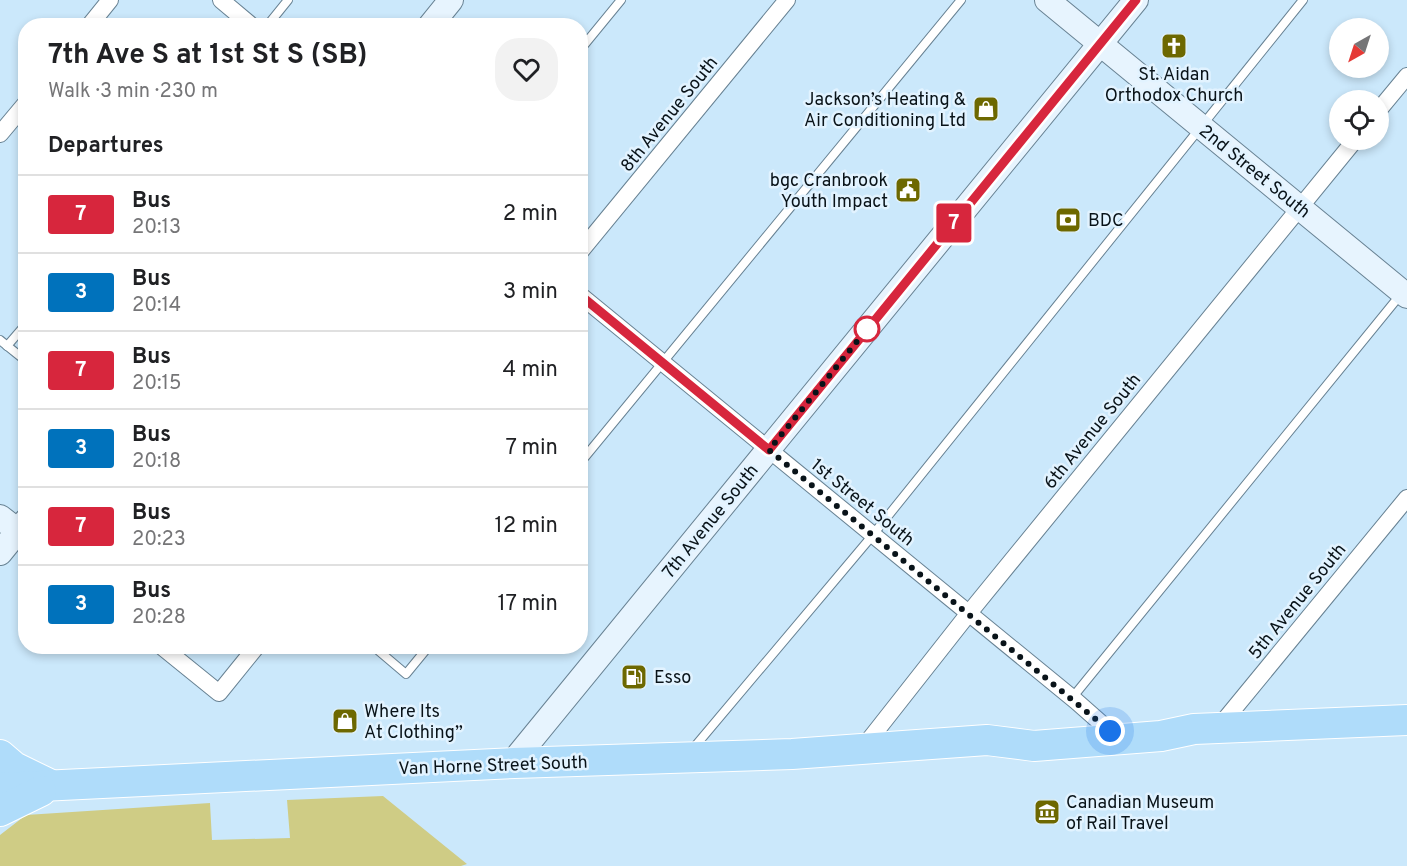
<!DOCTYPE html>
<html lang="en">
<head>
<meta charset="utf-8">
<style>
  :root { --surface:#fff; --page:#f2f2f2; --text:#202124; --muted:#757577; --line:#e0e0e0 }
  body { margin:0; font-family:Overpass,sans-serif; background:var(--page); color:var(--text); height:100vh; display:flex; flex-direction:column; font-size:22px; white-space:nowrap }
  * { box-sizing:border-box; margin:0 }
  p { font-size:20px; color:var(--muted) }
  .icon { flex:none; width:33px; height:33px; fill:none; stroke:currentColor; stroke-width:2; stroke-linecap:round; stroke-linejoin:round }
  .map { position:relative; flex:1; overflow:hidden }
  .details { position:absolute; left:18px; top:18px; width:570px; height:636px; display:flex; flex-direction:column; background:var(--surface); border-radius:24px; box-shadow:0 3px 9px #0003 }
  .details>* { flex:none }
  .badge { padding:0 12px; border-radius:4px; font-size:21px; line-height:39px }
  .needle { width:39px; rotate:219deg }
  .fabs { position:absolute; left:1329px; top:18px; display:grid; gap:12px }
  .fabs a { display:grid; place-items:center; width:60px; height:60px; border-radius:50%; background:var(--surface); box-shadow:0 3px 9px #0003; font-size:30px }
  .you { position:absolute; width:30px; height:30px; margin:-15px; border:4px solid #fff; border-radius:50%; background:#1a73e8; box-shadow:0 0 0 9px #1a73e833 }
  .map>.badge { position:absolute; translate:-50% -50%; box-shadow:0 0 0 3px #fff }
  h2 { padding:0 30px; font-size:22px; line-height:54px }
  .round { display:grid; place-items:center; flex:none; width:63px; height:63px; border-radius:24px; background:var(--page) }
  .headline { display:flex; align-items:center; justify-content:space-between; height:102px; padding:0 30px }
  h1 { font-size:28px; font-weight:700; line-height:45px }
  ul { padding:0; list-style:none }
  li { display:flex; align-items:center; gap:18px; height:78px; padding:0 30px; border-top:2px solid var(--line) }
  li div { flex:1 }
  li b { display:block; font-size:22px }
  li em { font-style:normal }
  li .badge { min-width:66px; font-weight:700; text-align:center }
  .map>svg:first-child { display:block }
  .green { fill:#cfcc85 }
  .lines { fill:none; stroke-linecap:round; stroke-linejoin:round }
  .lane-casing { stroke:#688293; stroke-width:10 }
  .street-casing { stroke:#688293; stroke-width:18 }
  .secondary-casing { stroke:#688293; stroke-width:26 }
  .highway-casing { stroke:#fff; stroke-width:32 }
  .lane { stroke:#fff; stroke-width:8 }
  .street { stroke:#fff; stroke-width:16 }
  .secondary { stroke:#e7f4fe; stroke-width:24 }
  .highway { stroke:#afdcfa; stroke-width:30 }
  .line-casing { stroke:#fff; stroke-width:14 }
  .line { stroke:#d7263d; stroke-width:9 }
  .walk { stroke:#091319; stroke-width:6; stroke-dasharray:0 10.8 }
  .stop-dot { fill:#fff; stroke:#d7263d; stroke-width:3 }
  .labels { text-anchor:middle; stroke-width:5; stroke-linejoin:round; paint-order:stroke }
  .poi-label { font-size:18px; fill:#091319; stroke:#e2f3ff; text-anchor:start }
  .street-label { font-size:18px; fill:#091319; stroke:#e2f3ff }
</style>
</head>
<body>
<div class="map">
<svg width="1407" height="866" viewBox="0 0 1407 866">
  <rect width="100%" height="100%" fill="#cbe8fb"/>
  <path class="green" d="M383,796L467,864L461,866H0V835L26,815L210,803L212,840L290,838L287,800Z"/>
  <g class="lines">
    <g class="lane-casing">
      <g id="lane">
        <path d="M267,26L288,0"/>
        <path d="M580,50L621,0"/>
        <path d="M0,340L26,361"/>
        <path d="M7,346L26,324"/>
        <path d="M580,463L961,0"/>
        <path d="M373,646L406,674L429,646"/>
        <path d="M1072,698L1401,294"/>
        <path d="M691,751L867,542L1303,0"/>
      </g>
    </g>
    <g class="street-casing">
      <g id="street">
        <path d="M221,0L252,26"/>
        <path d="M89,26L110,0"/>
        <path d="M1378,111L1407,76"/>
        <path d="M0,134L26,103"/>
        <path d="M580,252L787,0"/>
        <path d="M580,295L1076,701L1119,739"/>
        <path d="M161,646L219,693L257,646"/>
        <path d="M1218,728L1407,498"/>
        <path d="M862,749L969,613L1355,140"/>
      </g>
    </g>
    <g class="secondary-casing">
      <g id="secondary">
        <path d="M1047,0L1407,296"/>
        <path d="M430,26L451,0"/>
        <path d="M0,517L18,531"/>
        <path d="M0,553L26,521"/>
        <path d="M512,763L1136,0"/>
      </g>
    </g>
    <g class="highway-casing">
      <g id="highway">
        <path d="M0,755L14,767L49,784"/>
        <path d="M0,788L514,763L792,754L987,740L1034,746L1161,736L1194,729L1407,720"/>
        <path d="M0,811L41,791"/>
      </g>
    </g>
    <use href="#lane" class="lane"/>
    <use href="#street" class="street"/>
    <use href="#secondary" class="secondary"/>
    <use href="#highway" class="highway"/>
  </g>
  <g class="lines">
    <g class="line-casing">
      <path id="line" d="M580,295L769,450L1136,0"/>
    </g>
    <use href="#line" class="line"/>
    <path class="walk" d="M867,329L872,323L769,450L1110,731"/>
  </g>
  <defs>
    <g id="church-square" transform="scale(1.35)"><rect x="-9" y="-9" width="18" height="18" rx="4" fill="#6d6800" stroke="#e2f3ff"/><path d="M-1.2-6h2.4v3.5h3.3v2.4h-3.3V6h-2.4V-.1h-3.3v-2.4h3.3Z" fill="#fff"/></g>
    <g id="shop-square" transform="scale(1.35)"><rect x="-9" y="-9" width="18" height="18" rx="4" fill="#6d6800" stroke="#e2f3ff"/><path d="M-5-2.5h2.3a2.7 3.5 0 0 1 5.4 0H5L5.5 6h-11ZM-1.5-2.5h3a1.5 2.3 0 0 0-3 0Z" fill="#fff"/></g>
    <g id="civic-square" transform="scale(1.35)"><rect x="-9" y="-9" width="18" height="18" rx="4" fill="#6d6800" stroke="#e2f3ff"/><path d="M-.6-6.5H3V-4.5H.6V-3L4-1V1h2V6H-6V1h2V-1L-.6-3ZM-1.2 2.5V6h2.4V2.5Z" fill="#fff"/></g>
    <g id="bank-square" transform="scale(1.35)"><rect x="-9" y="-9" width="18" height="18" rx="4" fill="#6d6800" stroke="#e2f3ff"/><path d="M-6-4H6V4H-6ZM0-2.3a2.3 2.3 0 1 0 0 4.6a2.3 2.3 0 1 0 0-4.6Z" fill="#fff"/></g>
    <g id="fuel-square" transform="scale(1.35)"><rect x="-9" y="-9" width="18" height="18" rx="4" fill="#6d6800" stroke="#e2f3ff"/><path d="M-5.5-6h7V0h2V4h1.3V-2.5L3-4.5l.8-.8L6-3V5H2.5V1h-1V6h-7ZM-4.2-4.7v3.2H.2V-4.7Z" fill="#fff"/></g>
    <g id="museum-square" transform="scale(1.35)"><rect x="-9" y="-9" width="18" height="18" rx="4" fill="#6d6800" stroke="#e2f3ff"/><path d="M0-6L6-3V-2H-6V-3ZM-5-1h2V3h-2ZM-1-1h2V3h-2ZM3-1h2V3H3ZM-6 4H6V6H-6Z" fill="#fff"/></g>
  </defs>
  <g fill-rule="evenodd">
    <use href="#church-square" x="1174" y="46"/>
    <use href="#shop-square" x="986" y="109"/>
    <use href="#civic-square" x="908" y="190"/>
    <use href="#bank-square" x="1068" y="220"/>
    <use href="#fuel-square" x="634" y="677"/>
    <use href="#shop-square" x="345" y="721"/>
    <use href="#museum-square" x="1047" y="812"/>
  </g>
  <circle class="stop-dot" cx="867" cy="329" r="12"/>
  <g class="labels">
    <g class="poi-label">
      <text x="1174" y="80" text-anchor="middle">St. Aidan<tspan x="1174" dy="21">Orthodox Church</tspan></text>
      <text x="966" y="105" text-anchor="end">Jackson’s Heating &amp;<tspan x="966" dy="21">Air Conditioning Ltd</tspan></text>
      <text x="888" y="186" text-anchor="end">bgc Cranbrook<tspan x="888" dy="21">Youth Impact</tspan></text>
      <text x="1088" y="226">BDC</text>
      <text x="654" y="683">Esso</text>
      <text x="364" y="717">Where Its<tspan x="364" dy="21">At Clothing”</tspan></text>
      <text x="1066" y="808">Canadian Museum<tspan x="1066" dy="21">of Rail Travel</tspan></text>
    </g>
    <g class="street-label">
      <text transform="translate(669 114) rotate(-51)" y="6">8th Avenue South</text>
      <text transform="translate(1255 171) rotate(39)" y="6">2nd Street South</text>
      <text transform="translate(1092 431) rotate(-51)" y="6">6th Avenue South</text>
      <text transform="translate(863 502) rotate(39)" y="6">1st Street South</text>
      <text transform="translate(710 521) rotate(-51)" y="6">7th Avenue South</text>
      <text transform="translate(1297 601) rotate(-51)" y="6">5th Avenue South</text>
      <text transform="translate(493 765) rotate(-2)" y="6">Van Horne Street South</text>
    </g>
  </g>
</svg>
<div class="fabs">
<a><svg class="needle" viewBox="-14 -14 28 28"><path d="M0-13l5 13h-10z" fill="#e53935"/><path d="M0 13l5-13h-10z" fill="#757577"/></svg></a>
<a><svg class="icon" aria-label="locate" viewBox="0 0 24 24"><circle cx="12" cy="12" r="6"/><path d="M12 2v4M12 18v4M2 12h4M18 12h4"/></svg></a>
</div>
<div class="you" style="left:1110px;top:731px"></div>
<b class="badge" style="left:954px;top:223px;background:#d7263d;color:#fff">7</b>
<section class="details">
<div class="headline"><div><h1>7th Ave S at 1st St S (SB)</h1><p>Walk · 3 min · 230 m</p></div><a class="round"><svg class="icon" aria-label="heart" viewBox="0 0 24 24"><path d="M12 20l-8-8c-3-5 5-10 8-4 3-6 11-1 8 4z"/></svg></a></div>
<h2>Departures</h2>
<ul>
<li><span class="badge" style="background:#d7263d;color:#fff">7</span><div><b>Bus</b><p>20:13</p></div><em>2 min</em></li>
<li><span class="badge" style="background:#0072bc;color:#fff">3</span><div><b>Bus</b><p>20:14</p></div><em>3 min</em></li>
<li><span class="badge" style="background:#d7263d;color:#fff">7</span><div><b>Bus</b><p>20:15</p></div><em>4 min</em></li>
<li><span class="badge" style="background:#0072bc;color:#fff">3</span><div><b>Bus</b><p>20:18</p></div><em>7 min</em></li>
<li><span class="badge" style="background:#d7263d;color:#fff">7</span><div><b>Bus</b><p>20:23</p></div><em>12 min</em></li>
<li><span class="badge" style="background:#0072bc;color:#fff">3</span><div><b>Bus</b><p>20:28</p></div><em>17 min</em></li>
</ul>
</section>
</div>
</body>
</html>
